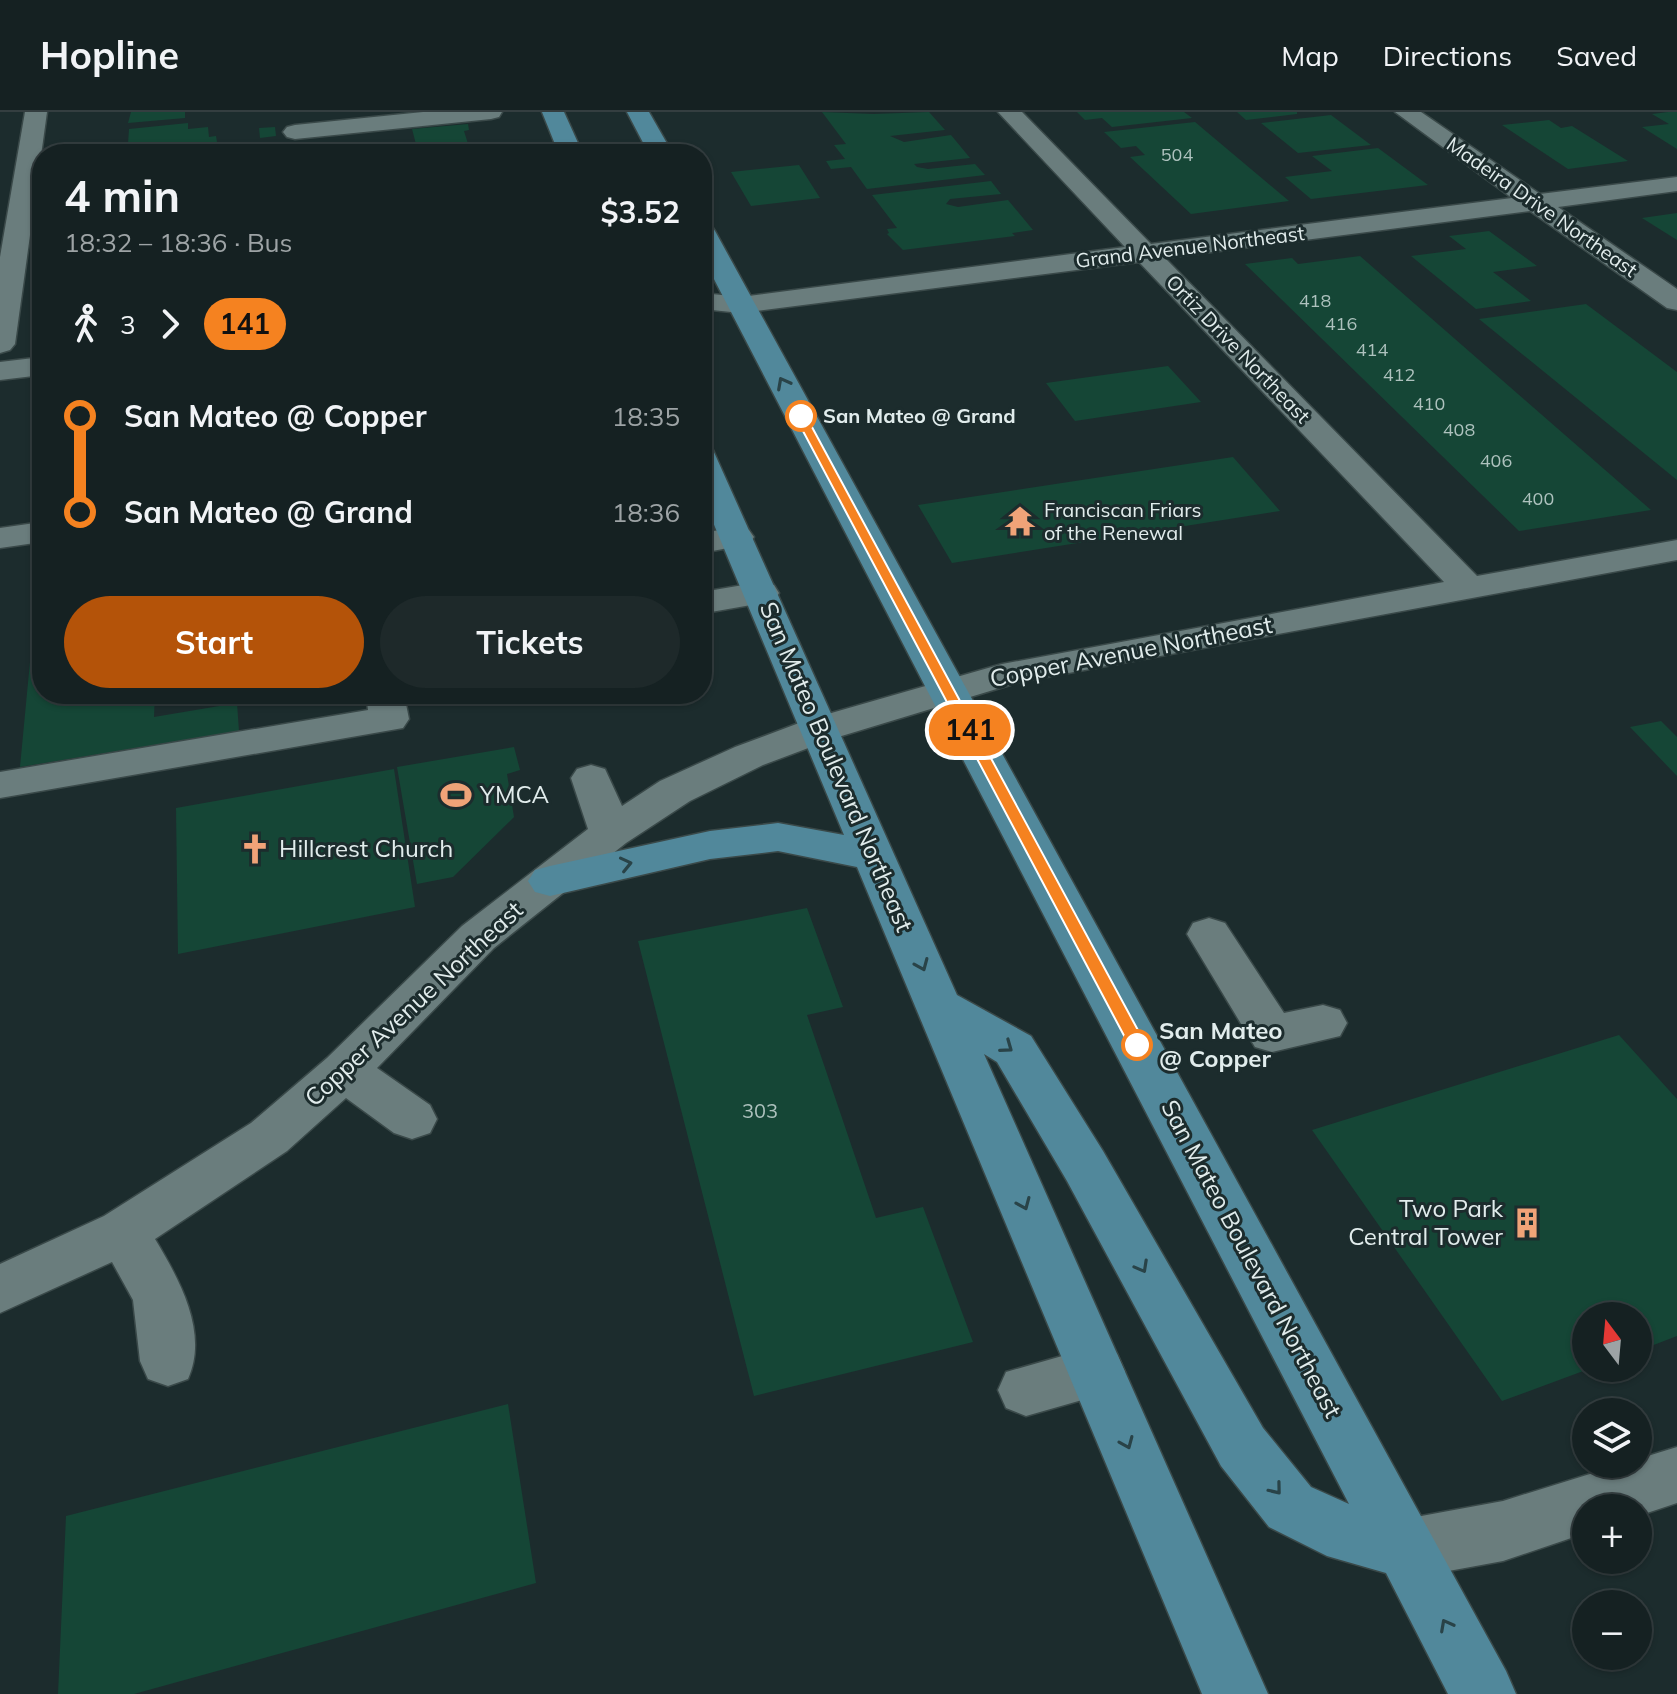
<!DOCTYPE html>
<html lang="en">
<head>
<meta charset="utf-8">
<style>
  :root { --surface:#152122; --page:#1e292a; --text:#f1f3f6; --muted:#9da3a5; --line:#343e40; --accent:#b45309 }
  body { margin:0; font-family:Mulish,sans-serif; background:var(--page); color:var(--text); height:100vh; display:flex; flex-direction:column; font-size:30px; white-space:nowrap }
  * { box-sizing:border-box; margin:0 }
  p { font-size:26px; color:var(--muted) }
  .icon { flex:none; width:44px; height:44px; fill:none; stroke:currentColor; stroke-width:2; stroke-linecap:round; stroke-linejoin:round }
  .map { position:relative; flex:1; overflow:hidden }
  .side { position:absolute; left:32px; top:32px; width:680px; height:560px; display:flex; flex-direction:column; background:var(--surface); border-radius:32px; box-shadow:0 2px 6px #0004,0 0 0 2px var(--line) }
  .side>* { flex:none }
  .badge { padding:0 16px; border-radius:26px; font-size:28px; line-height:52px }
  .needle { width:52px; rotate:344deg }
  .fabs { position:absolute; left:1572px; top:1190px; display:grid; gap:16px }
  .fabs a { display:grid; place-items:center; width:80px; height:80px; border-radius:50%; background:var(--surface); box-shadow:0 2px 6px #0004,0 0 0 2px var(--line); font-size:40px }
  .map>.badge { position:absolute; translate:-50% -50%; box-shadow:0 0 0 4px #fff }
  .legs { display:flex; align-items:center; gap:12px; height:88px; padding:0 32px; font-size:26px }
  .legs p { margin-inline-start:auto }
  .overview { display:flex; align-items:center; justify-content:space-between; height:136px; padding:0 32px }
  h1 { font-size:44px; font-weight:700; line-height:60px }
  .primary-button { display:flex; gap:16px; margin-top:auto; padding:16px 32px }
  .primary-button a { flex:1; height:92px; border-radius:48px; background:var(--accent); color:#fff; font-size:32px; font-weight:700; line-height:92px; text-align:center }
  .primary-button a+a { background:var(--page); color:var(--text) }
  ul { padding:0 32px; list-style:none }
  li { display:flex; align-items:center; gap:28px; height:96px; font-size:30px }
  li i { display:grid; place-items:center; width:12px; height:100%; margin:0 10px; background:currentColor }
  li i::after { content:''; width:20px; height:20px; margin:-10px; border:6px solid; border-radius:50%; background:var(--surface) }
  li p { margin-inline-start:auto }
  li:first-child i { background:linear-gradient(#0000 50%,currentColor 0) }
  li:last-child i { background:linear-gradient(currentColor 50%,#0000 0) }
  header { display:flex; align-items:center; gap:48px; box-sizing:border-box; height:112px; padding:0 40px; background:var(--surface); border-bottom:2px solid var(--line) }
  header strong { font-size:38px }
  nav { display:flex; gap:44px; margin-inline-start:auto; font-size:28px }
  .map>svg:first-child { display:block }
  .building { fill:#154636 }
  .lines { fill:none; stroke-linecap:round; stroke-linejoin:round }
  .minor-casing { stroke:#3a4949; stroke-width:3 }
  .major-casing { stroke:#3a4949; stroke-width:3 }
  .minor { fill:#6a7d7d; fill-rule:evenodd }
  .major { fill:#51889b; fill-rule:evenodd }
  .oneway { stroke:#294348 }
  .line-1 { fill:#f58220; stroke:#fff; stroke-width:2 }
  .stop-1-dot { fill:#fff; stroke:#f58220; stroke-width:4 }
  .labels { text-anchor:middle; stroke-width:6; stroke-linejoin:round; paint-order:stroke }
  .far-number-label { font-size:18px; fill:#aec2be }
  .far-street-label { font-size:20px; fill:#e1ecec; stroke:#1c2c2d }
  .far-stop-label { font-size:20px; font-weight:bold; fill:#e1ecec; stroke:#1c2c2d; text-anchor:start }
  .far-poi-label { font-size:20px; fill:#e1ecec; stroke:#1c2c2d; text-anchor:start }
  .number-label { font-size:20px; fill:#aec2be }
  .street-label { font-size:24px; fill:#e1ecec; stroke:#1c2c2d }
  .poi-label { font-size:24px; fill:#e1ecec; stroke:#1c2c2d; text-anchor:start }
  .stop-label { font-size:24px; font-weight:bold; fill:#e1ecec; stroke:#1c2c2d; text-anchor:start }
</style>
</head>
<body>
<header>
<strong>Hopline</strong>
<nav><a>Map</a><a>Directions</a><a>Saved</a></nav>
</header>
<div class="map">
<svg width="1677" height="1582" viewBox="0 0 1677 1582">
  <rect width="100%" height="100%" fill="#1c2c2d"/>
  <g class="building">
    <path d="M131,0H185V6L128,11Z"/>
    <path d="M822,0L873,2L929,0L945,18L890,24L904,30L951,23L970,46L914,52L917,55L928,57L975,52L985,63L867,77L851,55L831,57L826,49L845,47L834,33L846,32Z"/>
    <path d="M1077,0H1184L1192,6L1112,15L1102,6L1085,8Z"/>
    <path d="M1237,0H1297V2L1246,8Z"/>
    <path d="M1668,0H1677V37L1642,15L1669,12L1652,2Z"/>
    <path d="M1331,3L1371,33L1298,41L1261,11Z"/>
    <path d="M1549,8L1561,16L1572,14L1628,49L1568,57L1502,13Z"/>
    <path d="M1195,10L1289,89L1191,102L1130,45L1145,43L1136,34L1121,36L1104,20Z"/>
    <path d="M188,11V17L208,15L209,25L216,24L217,30L134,39V31L128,32L129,17Z"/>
    <path d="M468,12L469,18L464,19L469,35L418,40L412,17Z"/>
    <path d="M275,15L276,24L260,26L259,16Z"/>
    <path d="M1378,36L1428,73L1311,87L1285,65L1332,59L1312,44Z"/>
    <path d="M799,53L820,86L751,94L731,60Z"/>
    <path d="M991,69L1001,82L950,87L946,92L958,95L1008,88L1033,118L1012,121L1015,124L903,138L887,122L889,121L887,117L897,116L872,83Z"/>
    <path d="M1677,101V128L1642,106Z"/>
    <path d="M1489,119L1537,154L1493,160L1531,189L1476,197L1411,144L1466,137L1449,124Z"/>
    <path d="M1360,144L1651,398L1519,419L1245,152L1292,146L1298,152Z"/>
    <path d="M1586,192L1677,260V368L1479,207Z"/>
    <path d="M1168,254L1201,290L1075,309L1046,271Z"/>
    <path d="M1233,345L1280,399L952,451L918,393Z"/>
    <path d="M42,496V582H155L154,605L237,591L239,619L20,655L35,497Z"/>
    <path d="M1661,609L1677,625V664L1630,615Z"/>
    <path d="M514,635L520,658L507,662L514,705L453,765L417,772L397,655Z"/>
    <path d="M394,657L415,795L178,842L176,696Z"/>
    <path d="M807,796L843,895L807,903L876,1106L923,1095L973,1230L754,1284L638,829Z"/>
    <path d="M1619,923L1677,987V1224L1638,1239V1204H1586V1258L1502,1289L1312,1018Z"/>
    <path d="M508,1292L536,1471L134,1582H58L66,1404Z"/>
  </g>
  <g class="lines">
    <g class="minor-casing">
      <g id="minor">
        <path d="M25,0H47L15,232L10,238L0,241V145Z"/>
        <path d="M423,0H502L499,5L491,7L295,27L287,25L283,20L287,15L295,13Z"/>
        <path d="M998,0H1022L1151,132L1512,86L1395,0H1421L1540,82L1677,65V79L1558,95L1677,177V198L1667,196L1530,99L1165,146L1477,464L1677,428V448L1020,570L835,626L763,653L690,689L626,731L494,836L377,956L430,993L437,1007L430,1021L412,1027L394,1021L346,986L287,1039L155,1127C179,1167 209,1220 188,1267L168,1274L148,1267L140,1249L133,1188L112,1150L0,1201V1152L104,1104L251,1011L327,946L462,814L588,717L571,666L577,657L591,653L605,657L622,694L660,669L735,635L807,608L1002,552L1444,470L1139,150L741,201L702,197V181L741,185L1125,135Z"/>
        <path d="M42,245V263L0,268V250Z"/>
        <path d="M42,410V430L0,436V416Z"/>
        <path d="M737,415L749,418L754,425L749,432L702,441V421Z"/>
        <path d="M761,470L774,473L779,481L774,489L711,500L702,498V480Z"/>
        <path d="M366,582H404L409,607L403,616L0,686V660L368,598Z"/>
        <path d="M1209,806L1225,811L1284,901L1323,893L1340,898L1347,911L1340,924L1272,940L1255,935L1187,822L1193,811Z"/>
        <path d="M1097,1234L1117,1242L1125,1260L1117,1278L1026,1304L1006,1296L998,1278L1006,1260Z"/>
        <path d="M1677,1335V1391L1638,1404V1396H1586V1421L1503,1449L1405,1467L1383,1458L1374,1437L1383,1416L1405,1407L1503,1389L1622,1352H1638V1347Z"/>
      </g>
    </g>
    <g class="major-casing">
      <g id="major">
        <path d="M542,0H564L583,42H559Z"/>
        <path d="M627,0H649L673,42H649Z"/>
        <path d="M702,111L711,113L715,119L1506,1559L1516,1582H1448L1386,1461L1327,1444L1269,1415L1221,1354L1067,1069L997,950L984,942L1268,1582H1202L857,755L778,739L710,747L550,784L535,780L528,769L535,758L550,754L710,719L778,711L844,723L702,384V335L713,338L957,883L1031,924L1103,1039L1263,1316L1311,1375L1349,1392L702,144Z"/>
      </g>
    </g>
    <use href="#minor" class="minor"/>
    <use href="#major" class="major"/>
  </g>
  <defs><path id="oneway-chevron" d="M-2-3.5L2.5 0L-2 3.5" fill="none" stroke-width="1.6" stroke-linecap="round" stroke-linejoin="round" transform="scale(2)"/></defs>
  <g class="oneway">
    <use href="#oneway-chevron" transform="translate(783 271) rotate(-118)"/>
    <use href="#oneway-chevron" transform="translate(626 752) rotate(-13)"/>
    <use href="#oneway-chevron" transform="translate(922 853) rotate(67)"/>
    <use href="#oneway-chevron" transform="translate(1007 935) rotate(36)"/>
    <use href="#oneway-chevron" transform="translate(1024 1092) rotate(67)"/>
    <use href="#oneway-chevron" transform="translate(1142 1155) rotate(61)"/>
    <use href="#oneway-chevron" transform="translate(1127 1331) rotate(67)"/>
    <use href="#oneway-chevron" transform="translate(1276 1377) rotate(51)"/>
    <use href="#oneway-chevron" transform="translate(1446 1513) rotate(-118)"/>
  </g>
  <path class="line-1" d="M801,301L806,304L1146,933L1143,938H1131L1129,933L795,304Z"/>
  <defs>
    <g id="temple-bare" transform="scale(2.4)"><path d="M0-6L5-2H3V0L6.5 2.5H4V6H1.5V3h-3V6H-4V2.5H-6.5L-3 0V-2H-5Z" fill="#f0a378" stroke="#1c2c2d" stroke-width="2.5" paint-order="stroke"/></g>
    <g id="stadium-bare" transform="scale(2.4)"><path d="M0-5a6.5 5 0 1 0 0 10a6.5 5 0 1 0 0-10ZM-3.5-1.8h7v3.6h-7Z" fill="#f0a378" stroke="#1c2c2d" stroke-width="2.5" paint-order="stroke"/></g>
    <g id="church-bare" transform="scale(2.4)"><path d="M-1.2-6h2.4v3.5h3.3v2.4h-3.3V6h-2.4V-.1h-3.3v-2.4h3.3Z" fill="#f0a378" stroke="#1c2c2d" stroke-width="2.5" paint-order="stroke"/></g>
    <g id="building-bare" transform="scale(2.4)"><path d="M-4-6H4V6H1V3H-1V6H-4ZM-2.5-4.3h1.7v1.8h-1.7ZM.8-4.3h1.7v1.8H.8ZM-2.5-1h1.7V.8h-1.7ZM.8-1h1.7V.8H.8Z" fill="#f0a378" stroke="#1c2c2d" stroke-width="2.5" paint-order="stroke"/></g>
  </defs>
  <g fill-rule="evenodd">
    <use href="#temple-bare" x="1020" y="409"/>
    <use href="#stadium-bare" x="456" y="683"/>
    <use href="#church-bare" x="255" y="737"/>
    <use href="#building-bare" x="1527" y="1111"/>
  </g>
  <g class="stop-1-dot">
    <circle cx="801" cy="304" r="14"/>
    <circle cx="1137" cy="933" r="14"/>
  </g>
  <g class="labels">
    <g class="far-number-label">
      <text x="1177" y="49">504</text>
      <text x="1315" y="195">418</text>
      <text x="1341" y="218">416</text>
      <text x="1372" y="244">414</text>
      <text x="1399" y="269">412</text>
      <text x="1429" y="298">410</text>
      <text x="1459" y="324">408</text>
      <text x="1496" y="355">406</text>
      <text x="1538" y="393">400</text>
    </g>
    <g class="far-street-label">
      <text transform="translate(1542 95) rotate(35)" y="7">Madeira Drive Northeast</text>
      <text transform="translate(1190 135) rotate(-7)" y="7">Grand Avenue Northeast</text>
      <text transform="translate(1238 237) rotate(46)" y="7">Ortiz Drive Northeast</text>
    </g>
    <g class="far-stop-label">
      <text x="823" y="311">San Mateo @ Grand</text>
    </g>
    <g class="far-poi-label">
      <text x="1044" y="405">Franciscan Friars<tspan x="1044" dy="23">of the Renewal</tspan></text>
    </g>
    <g class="number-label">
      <text x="760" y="1006">303</text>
    </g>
    <g class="street-label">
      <text transform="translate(1131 540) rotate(-11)" y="8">Copper Avenue Northeast</text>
      <text transform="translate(836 655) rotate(67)" y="8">San Mateo Boulevard Northeast</text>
      <text transform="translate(414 892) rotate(-43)" y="8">Copper Avenue Northeast</text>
      <text transform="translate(1251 1147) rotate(62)" y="8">San Mateo Boulevard Northeast</text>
    </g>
    <g class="poi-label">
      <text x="480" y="691">YMCA</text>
      <text x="279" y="745">Hillcrest Church</text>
      <text x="1503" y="1105" text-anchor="end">Two Park<tspan x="1503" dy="28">Central Tower</tspan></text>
    </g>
    <g class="stop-label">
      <text x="1159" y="927">San Mateo<tspan x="1159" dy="28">@ Copper</tspan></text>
    </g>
  </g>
</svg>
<div class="fabs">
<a><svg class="needle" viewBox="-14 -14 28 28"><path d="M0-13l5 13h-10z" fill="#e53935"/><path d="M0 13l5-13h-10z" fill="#9da3a5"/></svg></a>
<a><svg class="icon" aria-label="layers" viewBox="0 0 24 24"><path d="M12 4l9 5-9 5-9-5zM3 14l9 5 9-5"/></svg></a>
<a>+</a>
<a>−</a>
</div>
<b class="badge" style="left:970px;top:618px;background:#f58220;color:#111">141</b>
<section class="side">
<div class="overview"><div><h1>4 min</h1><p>18:32 – 18:36 · Bus</p></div><b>$3.52</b></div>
<div class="legs"><svg class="icon" aria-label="walk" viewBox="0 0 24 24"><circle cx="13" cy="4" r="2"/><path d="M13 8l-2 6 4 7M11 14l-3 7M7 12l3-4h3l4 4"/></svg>3<svg class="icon" aria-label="forward" viewBox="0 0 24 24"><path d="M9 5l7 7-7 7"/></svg><b class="badge" style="background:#f58220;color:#111">141</b></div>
<ul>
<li><i style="color:#f58220"></i><b>San Mateo @ Copper</b><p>18:35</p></li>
<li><i style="color:#f58220"></i><b>San Mateo @ Grand</b><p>18:36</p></li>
</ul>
<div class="primary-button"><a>Start</a><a>Tickets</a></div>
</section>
</div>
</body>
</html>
